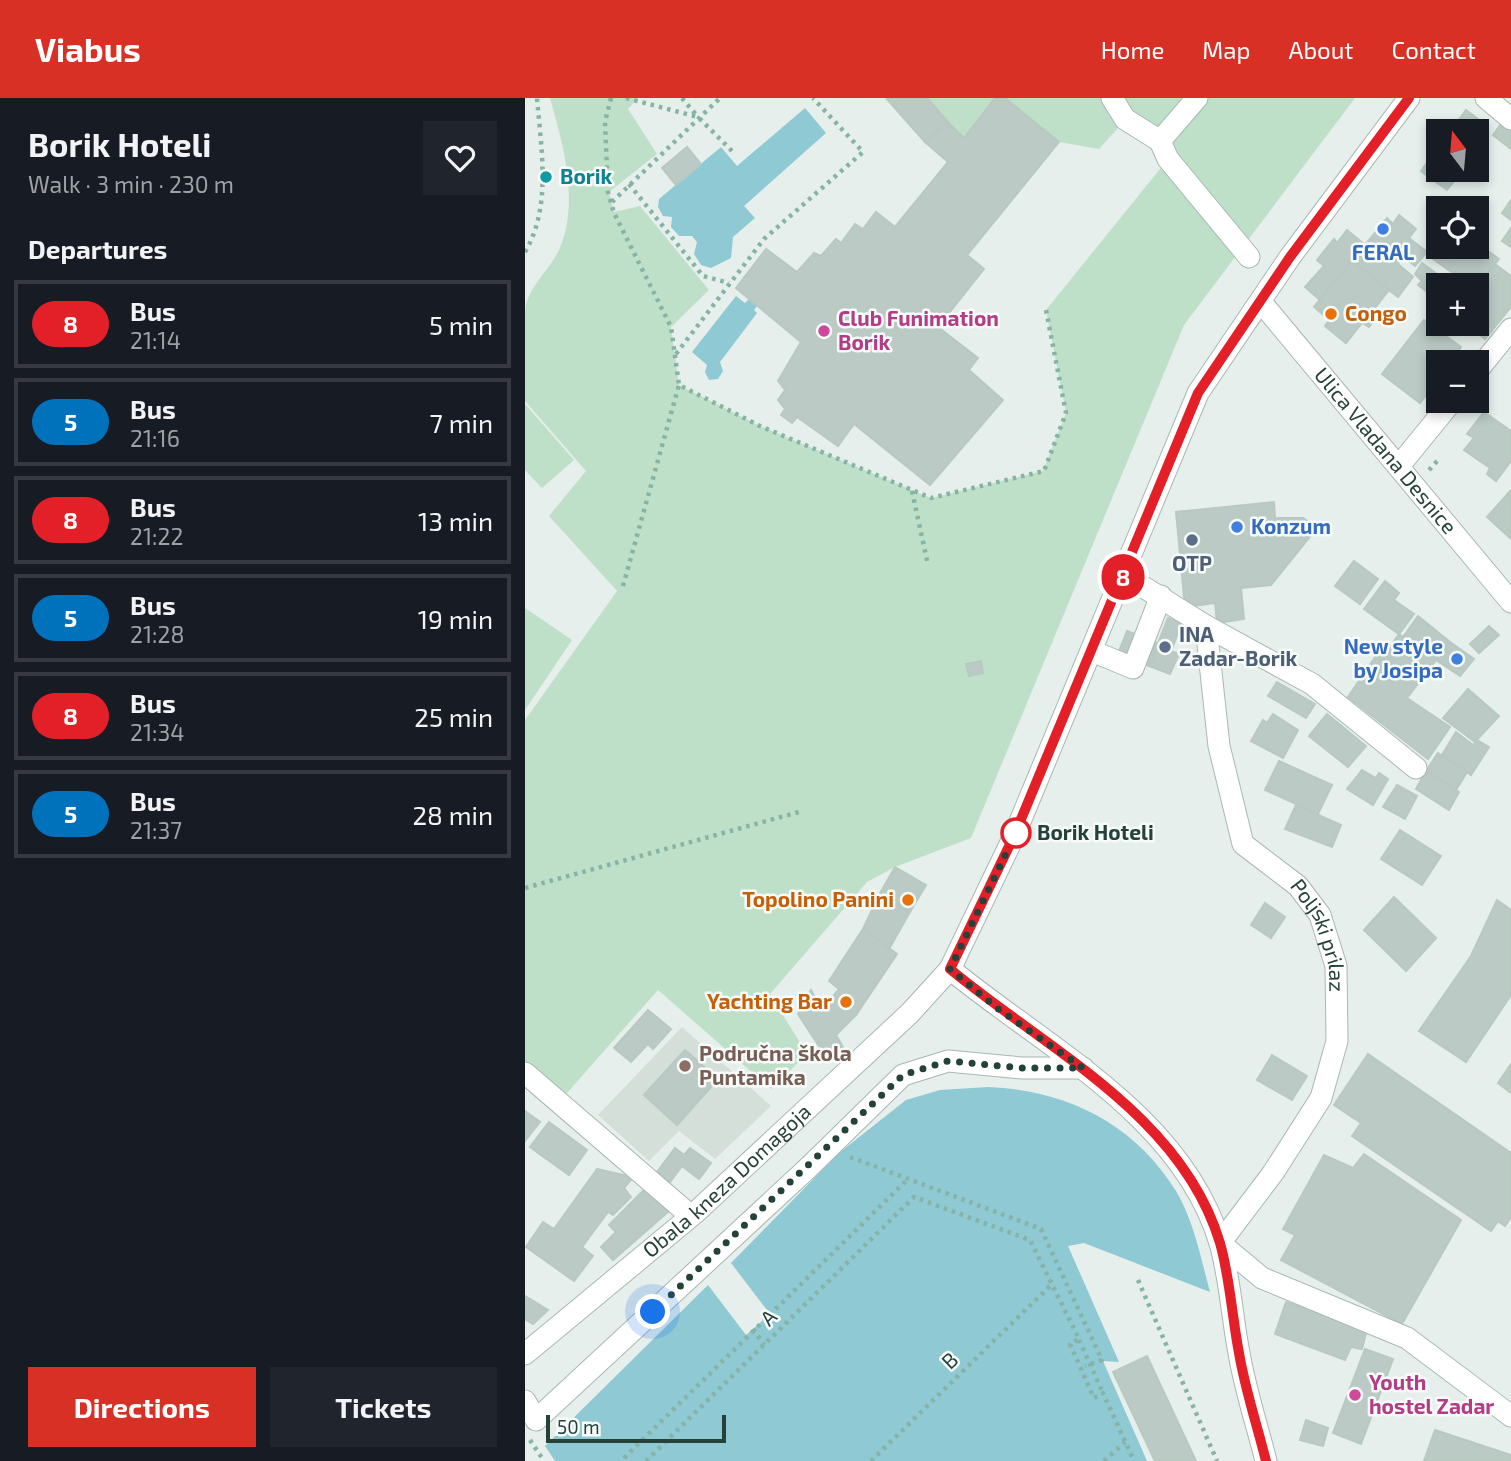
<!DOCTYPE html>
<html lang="en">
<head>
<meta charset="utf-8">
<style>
  :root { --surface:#171b24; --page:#20242c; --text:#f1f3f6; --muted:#9ea1a6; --line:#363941; --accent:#d93025 }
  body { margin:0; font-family:"Exo 2",sans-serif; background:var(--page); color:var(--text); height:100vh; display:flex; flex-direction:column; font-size:26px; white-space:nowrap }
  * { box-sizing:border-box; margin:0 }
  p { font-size:23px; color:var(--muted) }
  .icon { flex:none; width:38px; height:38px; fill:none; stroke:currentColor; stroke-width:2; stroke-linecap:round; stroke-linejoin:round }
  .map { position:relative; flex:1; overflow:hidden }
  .details { display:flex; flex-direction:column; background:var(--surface); width:525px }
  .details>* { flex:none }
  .badge { padding:0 14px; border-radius:23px; font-size:24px; line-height:46px }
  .needle { width:46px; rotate:344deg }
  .buttons { position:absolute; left:901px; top:21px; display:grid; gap:14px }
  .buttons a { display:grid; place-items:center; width:63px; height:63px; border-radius:0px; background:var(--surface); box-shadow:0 4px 10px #0003; font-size:35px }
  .scale { position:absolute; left:21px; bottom:18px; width:180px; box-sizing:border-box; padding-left:7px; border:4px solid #24423a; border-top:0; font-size:19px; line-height:24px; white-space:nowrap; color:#24423a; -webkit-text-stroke:5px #f7fbf9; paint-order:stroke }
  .you { position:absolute; width:35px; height:35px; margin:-18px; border:5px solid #fff; border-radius:50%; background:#1a73e8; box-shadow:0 0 0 10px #1a73e833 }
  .map>.badge { position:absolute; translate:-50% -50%; box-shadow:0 0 0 4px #fff }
  h2 { padding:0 28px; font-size:26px; line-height:63px }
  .round { display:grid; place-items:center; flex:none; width:74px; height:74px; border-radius:0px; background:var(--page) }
  .head { display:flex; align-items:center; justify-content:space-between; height:119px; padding:0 28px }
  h1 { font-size:33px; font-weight:700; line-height:52px }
  .cta { display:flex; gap:14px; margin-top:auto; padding:14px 28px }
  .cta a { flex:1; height:80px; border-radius:0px; background:var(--accent); color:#fff; font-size:28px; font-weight:700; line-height:80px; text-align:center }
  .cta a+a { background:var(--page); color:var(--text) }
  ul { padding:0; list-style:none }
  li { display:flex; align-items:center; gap:21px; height:88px; margin:0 14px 10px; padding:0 14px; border:4px solid var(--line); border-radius:0px }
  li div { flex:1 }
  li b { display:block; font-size:26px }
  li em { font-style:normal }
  li .badge { min-width:77px; font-weight:700; text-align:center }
  header { display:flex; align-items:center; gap:42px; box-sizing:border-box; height:98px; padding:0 35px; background:var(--accent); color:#fff }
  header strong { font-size:33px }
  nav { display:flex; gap:38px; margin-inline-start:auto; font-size:24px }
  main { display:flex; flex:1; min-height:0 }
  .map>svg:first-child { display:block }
  .built { fill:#d4dfda }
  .green { fill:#bfe0c8 }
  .water { fill:#8ec9d4 }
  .building { fill:#bbcac4; stroke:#b8c9c2; stroke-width:2 }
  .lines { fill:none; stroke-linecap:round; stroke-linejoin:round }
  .minor-casing { stroke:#a8b8b2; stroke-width:23 }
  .path { stroke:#86b3a5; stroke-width:4.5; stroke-dasharray:3.5 5; stroke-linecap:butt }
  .minor { stroke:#fff; stroke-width:21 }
  .line-casing { stroke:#fff; stroke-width:16 }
  .line { stroke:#e32028; stroke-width:10 }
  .walk { stroke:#24423a; stroke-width:7; stroke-dasharray:0 12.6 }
  .culture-dot { fill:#0f9aa8; stroke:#f7fbf9; stroke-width:2.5 }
  .shop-dot { fill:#3f7fe0; stroke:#f7fbf9; stroke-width:2.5 }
  .food-dot { fill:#e8710a; stroke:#f7fbf9; stroke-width:2.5 }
  .hotel-dot { fill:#d1479c; stroke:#f7fbf9; stroke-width:2.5 }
  .service-dot { fill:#5c6f8a; stroke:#f7fbf9; stroke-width:2.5 }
  .stop-dot { fill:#fff; stroke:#e32028; stroke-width:3.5 }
  .education-dot { fill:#8d6e63; stroke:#f7fbf9; stroke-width:2.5 }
  .labels { text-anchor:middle; stroke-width:5; stroke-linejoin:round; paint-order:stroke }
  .culture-label { font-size:21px; font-weight:bold; fill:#0d838f; stroke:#f7fbf9; text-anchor:start }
  .shop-label { font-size:21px; font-weight:bold; fill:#366cbe; stroke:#f7fbf9 }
  .food-label { font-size:21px; font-weight:bold; fill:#c56008; stroke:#f7fbf9; text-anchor:end }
  .hotel-label { font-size:21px; font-weight:bold; fill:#b23c85; stroke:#f7fbf9; text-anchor:start }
  .street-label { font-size:21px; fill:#24423a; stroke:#f7fbf9 }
  .service-label { font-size:21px; font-weight:bold; fill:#4e5e75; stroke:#f7fbf9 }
  .stop-label { font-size:21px; font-weight:bold; fill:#24423a; stroke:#f7fbf9; text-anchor:start }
  .education-label { font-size:21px; font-weight:bold; fill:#785e54; stroke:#f7fbf9; text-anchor:start }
</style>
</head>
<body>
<header>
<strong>Viabus</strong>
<nav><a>Home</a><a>Map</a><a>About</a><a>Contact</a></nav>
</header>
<main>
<section class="details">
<div class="head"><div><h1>Borik Hoteli</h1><p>Walk · 3 min · 230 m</p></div><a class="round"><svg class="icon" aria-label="heart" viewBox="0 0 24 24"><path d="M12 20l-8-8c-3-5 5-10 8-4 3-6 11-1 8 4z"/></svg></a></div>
<h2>Departures</h2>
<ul>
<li><span class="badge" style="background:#e32028;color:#fff">8</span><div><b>Bus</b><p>21:14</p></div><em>5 min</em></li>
<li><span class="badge" style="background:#0072bc;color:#fff">5</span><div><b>Bus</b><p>21:16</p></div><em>7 min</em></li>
<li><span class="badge" style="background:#e32028;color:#fff">8</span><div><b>Bus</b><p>21:22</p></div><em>13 min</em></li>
<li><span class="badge" style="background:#0072bc;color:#fff">5</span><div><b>Bus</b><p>21:28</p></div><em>19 min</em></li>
<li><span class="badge" style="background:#e32028;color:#fff">8</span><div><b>Bus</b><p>21:34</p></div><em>25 min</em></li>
<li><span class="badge" style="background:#0072bc;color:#fff">5</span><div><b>Bus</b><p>21:37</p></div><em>28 min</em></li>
</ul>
<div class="cta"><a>Directions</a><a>Tickets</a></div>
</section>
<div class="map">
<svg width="986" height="1363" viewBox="0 0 986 1363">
  <rect width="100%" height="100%" fill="#e6efeb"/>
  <path class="built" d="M157,929L246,1008L190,1061L154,1033L124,1063L73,1017Z"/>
  <g class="green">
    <path d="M25,0H113L103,11L132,56L84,94L89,114L115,108L184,192L146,229L154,287L235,328L406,400L518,373L541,315L521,212L643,61L601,21L574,51L534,44L480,0H830L659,227L446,740L370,769L342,784L245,896L282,956L246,991L133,892L34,1004L0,975V622L92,493L24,418L61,373L0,303C0,274 0,240 0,212C4,187 24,173 34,152C55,105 38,46 25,0Z"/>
    <path d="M402,0H470L439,40Z"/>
    <path d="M0,306L49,362L17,390L0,372Z"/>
    <path d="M0,510L47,542L0,612Z"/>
  </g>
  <g class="water">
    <path d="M280,10L301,35L219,108L230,120L208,139L206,160L186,170L176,167L169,156L172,144L167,138H154L146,129L147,119L138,118L133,109L134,101L196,49L212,68Z"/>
    <path d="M211,198L220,205L224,201L232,208L229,212L232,215L195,264L198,273L193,281L184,282L180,274L182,267L167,254Z"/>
    <path d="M463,989C541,992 609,1025 651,1093C669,1123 676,1161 685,1194L559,1145L543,1148L594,1264L578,1263L622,1363H30L20,1348L183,1187L221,1237L245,1216L206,1165L314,1055L381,1002L415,992Z"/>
  </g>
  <g class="building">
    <path d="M361,0H402L423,24L400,44Z"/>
    <path d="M470,0H480L534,44L442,157L459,171L413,229L453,260L444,272L478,302L405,387L329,326L313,348L272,319L267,325L256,317L260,311L253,302L260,292L253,283L276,244L211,190L241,151L272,174L289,155L296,158L311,141L316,145L330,126L338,131L351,114L370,129L423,64L400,44L423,24L439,40Z"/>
    <path d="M941,12L962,28L956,36L961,40L953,51L957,55L952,61V33H919L923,29L927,31Z"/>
    <path d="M978,23L986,28V51L968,37Z"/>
    <path d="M162,49L176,66L151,87L137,70Z"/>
    <path d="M914,49V72H938L922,92L896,73Z"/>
    <path d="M986,102V122L977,115Z"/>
    <path d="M874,117L891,131L884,140L902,154L890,168L878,159L873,166L888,179L873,199L827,163L862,120L868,126Z"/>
    <path d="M986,130V149L977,143Z"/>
    <path d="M822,132L840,147L795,202L780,189L799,168L792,162L809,141L812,145Z"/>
    <path d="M952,145L974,161L952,189L922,171L940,149H952Z"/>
    <path d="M914,146V149H940L922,171L904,158Z"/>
    <path d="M827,163L864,192L850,210L855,214L844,229L837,225L821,245L800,228L804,222L789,209Z"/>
    <path d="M897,165L927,187H914V203L893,187L897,183L890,176Z"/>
    <path d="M970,166L986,178V209L960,241L951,233L959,222L952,218V189Z"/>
    <path d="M899,222L936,249L925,264H914V280L895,305L857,276Z"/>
    <path d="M959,314L986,333V363L971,383L962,376L965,370L939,352L949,340L942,336Z"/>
    <path d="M986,392V441L962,419Z"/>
    <path d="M749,404L750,420H778L792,430L746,487L716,490L719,521L692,525L690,505L660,509L651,414Z"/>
    <path d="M829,463L853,481L835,506L810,488Z"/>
    <path d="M860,483L874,495L869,502L889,516L874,536L839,511Z"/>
    <path d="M893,518L925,544L882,600L925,629L903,661L823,599L857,549L862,553L874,536L878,539Z"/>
    <path d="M643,520L657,525L646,553L654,556L645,576L624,568Z"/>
    <path d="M964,528L974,537L954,555L945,546Z"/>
    <path d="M602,533L633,545L624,568L593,556Z"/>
    <path d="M925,544L949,561L935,578L911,562Z"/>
    <path d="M456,563L458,575L444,578L441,566Z"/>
    <path d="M752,584L790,606L781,620L743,598Z"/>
    <path d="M943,591L974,618L950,644L918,620Z"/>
    <path d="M748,616L773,632L758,660L726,643L738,622L742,625Z"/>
    <path d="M802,616L841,648L823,669L784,638Z"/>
    <path d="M931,634L948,647L952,642L964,649L946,677L917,657Z"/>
    <path d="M913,655L942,674L931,692L901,673Z"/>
    <path d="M754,663L807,687L793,716L740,692Z"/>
    <path d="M837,672L851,680L854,675L863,681L848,707L822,691Z"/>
    <path d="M901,673L934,694L924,712L891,691Z"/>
    <path d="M872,687L892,698L880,721L858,709Z"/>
    <path d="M771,707L816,727L807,749L760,731Z"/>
    <path d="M875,732L916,758L897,787L856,761Z"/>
    <path d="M370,769L401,787L385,814L354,797Z"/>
    <path d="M354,797L385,814L364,851L338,831Z"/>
    <path d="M869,799L911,840L881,873L839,832Z"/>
    <path d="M972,802L986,812V897L941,964L894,933L946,858Z"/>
    <path d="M740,805L760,819L746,840L726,827Z"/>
    <path d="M338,831L372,856L331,917L311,937L318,949L303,962L273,916L286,892L297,912L314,891L304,883Z"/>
    <path d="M123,912L146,931L128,951L123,946L106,964L89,950Z"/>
    <path d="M160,952L193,981L152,1027L119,997Z"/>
    <path d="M843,956L986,1055V1119L980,1128L973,1123L966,1133L827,1038L836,1025L809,1007Z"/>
    <path d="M747,957L782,978L767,1002L732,982Z"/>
    <path d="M986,966V995L973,985Z"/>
    <path d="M0,1013L15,1024L0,1043Z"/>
    <path d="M24,1024L62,1052L44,1077L5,1049Z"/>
    <path d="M150,1050L159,1057L165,1050L186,1065L174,1081L157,1068L145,1084L132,1074Z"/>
    <path d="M839,1056L936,1122L877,1226L756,1162L770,1137L758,1131L799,1057L828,1070Z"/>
    <path d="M72,1071L108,1079L99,1090L106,1099L88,1117L83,1114L57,1149L68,1158L49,1183L1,1149L18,1124L29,1131Z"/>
    <path d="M120,1091L144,1113L88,1162L76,1149L91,1134L84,1127Z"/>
    <path d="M0,1198L23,1212L8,1226L0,1221Z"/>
    <path d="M761,1204L842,1231L837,1251L826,1249L820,1262L750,1236Z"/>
    <path d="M840,1251L868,1261L836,1346L808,1335Z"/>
    <path d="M622,1258L671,1363H630L588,1274Z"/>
    <path d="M781,1322L803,1330L798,1348L775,1342Z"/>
    <path d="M910,1332L986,1357V1363H899Z"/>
  </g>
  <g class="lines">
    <g class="minor-casing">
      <g id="minor">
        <path d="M587,0L600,21L635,43L643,61L724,159"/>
        <path d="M961,0L986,21"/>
        <path d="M635,43L672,0"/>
        <path id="s1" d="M736,204L986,504"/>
        <path d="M952,273L986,231"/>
        <path d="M874,368L927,303"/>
        <path d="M599,477L681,528L787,586L891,670"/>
        <path id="s2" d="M681,528L694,648L718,746L773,788L795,817L811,868L812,943L796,1000L748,1075L695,1145L737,1180L882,1240L986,1318"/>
        <path d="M567,553L608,570L636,498"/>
        <path d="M425,871C521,950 657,1018 695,1145C705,1180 707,1219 714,1255C720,1291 732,1327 741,1363"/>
        <path d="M0,975L166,1118"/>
        <path id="s3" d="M0,1256L170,1115L385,915L425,871L489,738L673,295L765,159L884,0"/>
        <path d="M0,1303L11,1322L284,1069L378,977L423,963L497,970H558"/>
      </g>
    </g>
    <g class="path">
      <path d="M86,0L80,24L83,94L89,115L146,229L154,287L235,328L406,400L519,373L541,315L521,212"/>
      <path d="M101,0L173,19L209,55"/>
      <path d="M157,0L172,18"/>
      <path d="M104,86L178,178L204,185"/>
      <path d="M87,104L195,0"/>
      <path d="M0,154C27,109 16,50 12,0"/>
      <path d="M151,256L239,141L338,54L288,0"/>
      <path d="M904,372L914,361"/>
      <path d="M387,393L403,467"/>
      <path d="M98,488L154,287"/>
      <path d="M0,790L274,714"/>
      <path d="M325,1059L516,1131L577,1262L560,1268"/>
      <path d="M613,1182L692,1363"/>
      <path d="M228,1231L239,1247"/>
      <path d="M554,1242L578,1295"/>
      <path d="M5,1342L19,1363"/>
      <path d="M99,1360L384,1080"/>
      <path d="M121,1363L389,1099L505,1142L554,1241L545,1246L569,1300L578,1295L609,1363"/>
      <path d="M346,1363L527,1186"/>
      <path d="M579,1363L600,1344"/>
    </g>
    <use href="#minor" class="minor"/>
  </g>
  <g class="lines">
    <g class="line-casing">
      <path id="line" d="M741,1363C732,1327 720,1291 714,1255C707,1219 705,1180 695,1145C657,1017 521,951 425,871L489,738L673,295L765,159L884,0"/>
    </g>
    <use href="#line" class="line"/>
    <path class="walk" d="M128,1214L378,977L423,963L497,970H558L476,913L425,871L491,735"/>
  </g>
  <circle class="culture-dot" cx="21" cy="79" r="7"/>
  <g class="shop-dot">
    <circle cx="858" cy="131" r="7"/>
    <circle cx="712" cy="429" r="7"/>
    <circle cx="932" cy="561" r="7"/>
  </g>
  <g class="food-dot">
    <circle cx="806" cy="216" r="7"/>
    <circle cx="383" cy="802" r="7"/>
    <circle cx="321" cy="904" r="7"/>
  </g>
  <g class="hotel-dot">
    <circle cx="299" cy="233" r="7"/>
    <circle cx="830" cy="1297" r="7"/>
  </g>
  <g class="service-dot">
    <circle cx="667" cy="442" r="7"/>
    <circle cx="640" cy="549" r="7"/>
  </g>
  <circle class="stop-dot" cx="491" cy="735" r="14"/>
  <circle class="education-dot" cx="160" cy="968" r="7"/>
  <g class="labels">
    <g class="culture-label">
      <text x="35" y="86">Borik</text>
    </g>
    <g class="shop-label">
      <text x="858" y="162">FERAL</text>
      <text x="726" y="436" text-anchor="start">Konzum</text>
      <text x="918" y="556" text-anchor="end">New style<tspan x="918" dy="24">by Josipa</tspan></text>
    </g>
    <g class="food-label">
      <text x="820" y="223" text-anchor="start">Congo</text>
      <text x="369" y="809">Topolino Panini</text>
      <text x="307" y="911">Yachting Bar</text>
    </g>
    <g class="hotel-label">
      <text x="313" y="228">Club Funimation<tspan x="313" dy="24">Borik</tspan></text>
      <text x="844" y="1292">Youth<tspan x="844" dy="24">hostel Zadar</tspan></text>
    </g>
    <g class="street-label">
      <text dy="7" stroke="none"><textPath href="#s1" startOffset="194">Ulica Vladana Desnice</textPath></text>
      <text dy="7" stroke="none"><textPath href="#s2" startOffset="346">Poljski prilaz</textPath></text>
      <text dy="7" stroke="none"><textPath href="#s3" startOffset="266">Obala kneza Domagoja</textPath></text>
      <text transform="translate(244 1220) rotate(-45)" y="7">A</text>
      <text transform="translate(425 1263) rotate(-44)" y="7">B</text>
    </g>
    <g class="service-label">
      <text x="667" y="473">OTP</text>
      <text x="654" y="544" text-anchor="start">INA<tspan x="654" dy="24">Zadar-Borik</tspan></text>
    </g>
    <g class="stop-label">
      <text x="512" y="742">Borik Hoteli</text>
    </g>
    <g class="education-label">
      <text x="174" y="963">Područna škola<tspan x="174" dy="24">Puntamika</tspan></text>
    </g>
  </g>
</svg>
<div class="buttons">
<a><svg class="needle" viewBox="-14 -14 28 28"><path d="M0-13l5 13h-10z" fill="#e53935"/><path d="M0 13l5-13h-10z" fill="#9ea1a6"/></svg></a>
<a><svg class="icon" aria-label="locate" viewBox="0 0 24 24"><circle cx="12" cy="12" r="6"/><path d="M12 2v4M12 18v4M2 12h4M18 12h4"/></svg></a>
<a>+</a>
<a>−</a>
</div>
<div class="scale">50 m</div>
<div class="you" style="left:128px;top:1214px"></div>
<b class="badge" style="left:598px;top:479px;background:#e32028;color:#fff">8</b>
</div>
</main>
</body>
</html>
